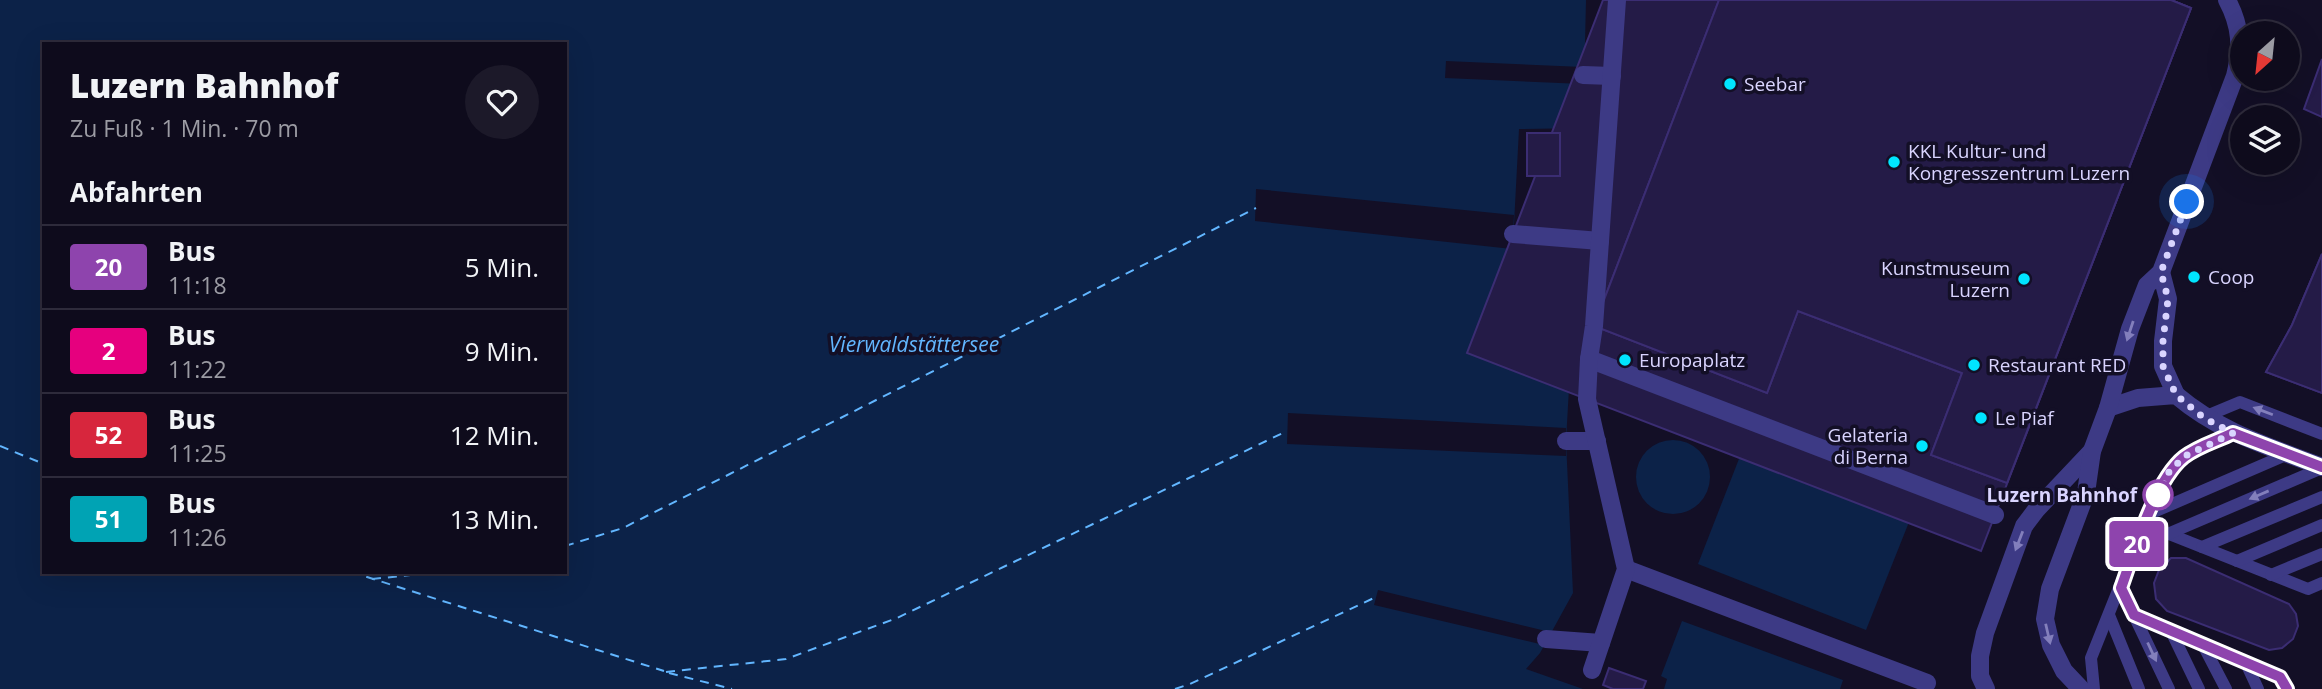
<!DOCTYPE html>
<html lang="de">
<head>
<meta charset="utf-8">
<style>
  :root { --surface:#0e0b1c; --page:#1c1929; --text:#f1f3f6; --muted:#9b9ba3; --line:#2e2b3b }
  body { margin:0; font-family:"Open Sans",sans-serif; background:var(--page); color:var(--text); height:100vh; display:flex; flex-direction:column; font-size:26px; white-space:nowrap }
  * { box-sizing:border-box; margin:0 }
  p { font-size:23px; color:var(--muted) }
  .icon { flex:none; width:38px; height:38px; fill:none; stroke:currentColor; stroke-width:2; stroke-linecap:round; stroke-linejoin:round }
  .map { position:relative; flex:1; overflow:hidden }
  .side { position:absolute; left:42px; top:42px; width:525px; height:532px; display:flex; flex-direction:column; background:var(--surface); border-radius:0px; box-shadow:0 7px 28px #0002,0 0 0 2px var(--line) }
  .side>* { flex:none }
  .badge { padding:0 14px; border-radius:5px; font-size:24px; line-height:46px }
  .needle { width:46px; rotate:207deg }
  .buttons { position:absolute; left:2230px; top:21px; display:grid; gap:14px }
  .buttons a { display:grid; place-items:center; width:70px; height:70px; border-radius:50%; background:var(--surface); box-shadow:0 7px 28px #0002,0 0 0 2px var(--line); font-size:35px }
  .you { position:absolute; width:35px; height:35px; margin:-18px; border:5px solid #fff; border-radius:50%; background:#1a73e8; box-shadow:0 0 0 10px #1a73e833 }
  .map>.badge { position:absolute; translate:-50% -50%; box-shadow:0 0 0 4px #fff }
  h2 { padding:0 28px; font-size:26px; line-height:63px }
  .round { display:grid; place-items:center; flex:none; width:74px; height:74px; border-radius:37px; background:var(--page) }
  .overview { display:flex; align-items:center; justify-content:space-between; height:119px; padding:0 28px }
  h1 { font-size:33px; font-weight:800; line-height:52px }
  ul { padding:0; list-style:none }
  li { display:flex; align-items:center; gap:21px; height:84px; padding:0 28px; border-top:2px solid var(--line) }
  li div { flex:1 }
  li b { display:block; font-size:26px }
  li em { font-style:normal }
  li .badge { min-width:77px; font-weight:700; text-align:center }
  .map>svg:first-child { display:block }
  .water { fill:#0c2248; fill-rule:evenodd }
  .pier { fill:#130f26 }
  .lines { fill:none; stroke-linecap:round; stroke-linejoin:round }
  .ferry { stroke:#62b6ff; stroke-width:2; stroke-dasharray:9 7; stroke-linecap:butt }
  .building { fill:#241b47; stroke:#3b2d73; stroke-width:2 }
  .lane { stroke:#3d3a85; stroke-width:12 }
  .street { stroke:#3d3a85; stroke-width:18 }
  .oneway { fill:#837fbc }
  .line-casing { stroke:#fff; stroke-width:16 }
  .line { stroke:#8e44ad; stroke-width:10 }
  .walk { stroke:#d9d4ff; stroke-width:7; stroke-dasharray:0 12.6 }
  .poi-dot { fill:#00e5ff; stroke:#130f26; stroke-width:2.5 }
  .stop-dot { fill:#fff; stroke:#8e44ad; stroke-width:3.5 }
  .labels { text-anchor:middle; stroke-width:7; stroke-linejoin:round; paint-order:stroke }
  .poi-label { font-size:19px; fill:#d9d4ff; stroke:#130f26; text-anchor:start }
  .stop-label { font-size:19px; font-weight:bold; fill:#d9d4ff; stroke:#130f26; text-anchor:end }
  .water-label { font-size:21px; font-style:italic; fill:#62b6ff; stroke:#130f26 }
</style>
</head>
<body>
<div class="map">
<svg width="2322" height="689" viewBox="0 0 2322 689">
  <rect width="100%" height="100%" fill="#130f26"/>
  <g class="water">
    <path d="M0,0H1586L1583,128L1519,129L1512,262L1576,265L1566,441L1573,593L1540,653L1526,669L1583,689H0ZM44,44H565V572H44Z"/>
    <circle cx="1673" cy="477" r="37"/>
    <path d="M1744,446L1913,512L1866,630L1698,564Z"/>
    <path d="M1682,621L1843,680L1840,689H1664L1667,679L1661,676Z"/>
  </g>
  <g class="pier">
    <path d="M1446,61L1583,67V84L1445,78Z"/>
    <path d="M1256,189L1514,215L1512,249L1255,221Z"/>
    <path d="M1288,413L1566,428V456L1287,444Z"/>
    <path d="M1378,590L1550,632L1544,645L1374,605Z"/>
  </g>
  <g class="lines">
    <g class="ferry">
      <path d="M0,446L44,464"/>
      <path d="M565,546L623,528L1256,208"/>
      <path d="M351,572L664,671"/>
      <path d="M372,579L441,572"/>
      <path d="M666,672L786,659L897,618L1287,431"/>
      <path d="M669,673L732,689"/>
      <path d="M1175,689L1190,684L1376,597"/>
    </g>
  </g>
  <g class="building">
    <path d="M1603,0H2171L2191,8L1981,551L1467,353Z"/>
    <path d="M1719,0H2171L2191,8L2007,483L1931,455L1962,373L1798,311L1767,393L1594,326Z"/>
    <path d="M1719,0H2171L2191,8L2007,483L1931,455L1962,373L1798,311L1767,393L1594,326Z"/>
    <path d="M2322,59V117L2304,109Z"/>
    <rect x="1527" y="133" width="33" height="43"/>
    <path d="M2322,254V329L2307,324L2287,374L2322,388V393L2266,372L2292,325Z"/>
    <path d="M2322,254V393L2266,372L2292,325Z"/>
    <path d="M2171,558H2186L2289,604L2296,614L2298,626L2293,639L2282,648L2269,650L2167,611L2156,599L2154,583L2159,570Z"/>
    <path d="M1609,668L1646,681L1643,689H1613L1603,685Z"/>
  </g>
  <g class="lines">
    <g class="lane">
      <path d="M2204,417L2240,402L2322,434"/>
      <path d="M2149,514L2288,454"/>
      <path d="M2169,534L2308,589L2322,583"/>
      <path d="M2202,547L2322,497"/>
      <path d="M2135,548L2322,468"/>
      <path d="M2237,561L2322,525"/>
      <path d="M2271,575L2322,554"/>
      <path d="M2121,588L2169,689"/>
      <path d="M2109,615L2139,689"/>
      <path d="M2134,615L2281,677L2287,689"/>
      <path d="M2170,629L2199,689"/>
      <path d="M2202,643L2226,689"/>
      <path d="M2245,661L2258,689"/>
      <path d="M2094,689L2091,658L2135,548L2169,472L2185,456L2233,433"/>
    </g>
    <g class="street">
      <path d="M1583,75L1612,76"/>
      <path d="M1513,234L1600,241"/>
      <path d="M2161,272L2168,299L2163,341V366L2176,395"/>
      <path d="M1589,359L1995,515"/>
      <path d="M2108,408L2138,398L2176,395C2221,433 2268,446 2322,467"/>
      <path d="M1566,441H1597"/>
      <path d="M1626,569L1927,683"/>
      <path d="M1546,639L1601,643"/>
      <path d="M1592,670L1626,569L1587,399L1589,359L1594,326L1617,0"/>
      <path d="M1986,689L1980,676V656L1985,633L2024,526L2036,510L2092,451"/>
      <path d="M2081,689L2064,671L2051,645L2045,619L2050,589L2086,493L2092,451L2108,408L2130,329L2147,285L2161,272L2235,76C2242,48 2241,26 2227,0"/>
    </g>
  </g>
  <defs><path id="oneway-solid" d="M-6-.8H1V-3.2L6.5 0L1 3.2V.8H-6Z" transform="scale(1.75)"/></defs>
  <g class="oneway">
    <use href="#oneway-solid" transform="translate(2130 331) rotate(108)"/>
    <use href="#oneway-solid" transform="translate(2263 411) rotate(-159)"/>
    <use href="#oneway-solid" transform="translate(2259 495) rotate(157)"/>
    <use href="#oneway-solid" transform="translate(2019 541) rotate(111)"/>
    <use href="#oneway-solid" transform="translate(2048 634) rotate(77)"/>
    <use href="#oneway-solid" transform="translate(2152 652) rotate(65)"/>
  </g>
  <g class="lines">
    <g class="line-casing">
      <path id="line" d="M2287,689L2280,677L2134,615L2121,588C2134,552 2155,480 2184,457C2198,446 2217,441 2233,433L2322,467"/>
    </g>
    <use href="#line" class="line"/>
    <path class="walk" d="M2158,495L2169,472L2185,456L2233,433L2204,418L2176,395L2163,366V341L2168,299L2161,272L2187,202"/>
  </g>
  <g class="poi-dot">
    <circle cx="1730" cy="84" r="7"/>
    <circle cx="1894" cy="162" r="7"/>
    <circle cx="2194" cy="277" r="7"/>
    <circle cx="2024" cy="279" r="7"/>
    <circle cx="1625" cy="360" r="7"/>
    <circle cx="1974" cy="365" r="7"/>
    <circle cx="1981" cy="418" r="7"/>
    <circle cx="1922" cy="446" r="7"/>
  </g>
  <circle class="stop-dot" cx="2158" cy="495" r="14"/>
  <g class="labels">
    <g class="poi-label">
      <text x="1744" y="91">Seebar</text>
      <text x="1908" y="158">KKL Kultur- und<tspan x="1908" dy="22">Kongresszentrum Luzern</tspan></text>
      <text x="2010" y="275" text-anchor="end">Kunstmuseum<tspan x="2010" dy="22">Luzern</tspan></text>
      <text x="2208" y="284">Coop</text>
      <text x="1639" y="367">Europaplatz</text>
      <text x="1988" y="372">Restaurant RED</text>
      <text x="1995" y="425">Le Piaf</text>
      <text x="1908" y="442" text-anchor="end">Gelateria<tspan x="1908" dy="22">di Berna</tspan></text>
    </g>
    <g class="stop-label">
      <text x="2137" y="502">Luzern Bahnhof</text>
    </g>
    <g class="water-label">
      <text x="914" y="352">Vierwaldstättersee</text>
    </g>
  </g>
</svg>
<div class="buttons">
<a><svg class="needle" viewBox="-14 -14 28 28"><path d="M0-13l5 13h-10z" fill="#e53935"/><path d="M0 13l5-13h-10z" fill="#9b9ba3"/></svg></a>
<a><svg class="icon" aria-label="layers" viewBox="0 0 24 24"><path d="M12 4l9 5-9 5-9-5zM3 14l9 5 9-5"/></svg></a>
</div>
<div class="you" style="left:2187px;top:202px"></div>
<b class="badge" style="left:2137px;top:544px;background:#8e44ad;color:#fff">20</b>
<section class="side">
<div class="overview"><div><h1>Luzern Bahnhof</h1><p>Zu Fuß · 1 Min. · 70 m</p></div><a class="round"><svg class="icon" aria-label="heart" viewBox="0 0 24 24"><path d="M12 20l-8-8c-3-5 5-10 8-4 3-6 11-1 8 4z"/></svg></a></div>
<h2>Abfahrten</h2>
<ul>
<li><span class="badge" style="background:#8e44ad;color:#fff">20</span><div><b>Bus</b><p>11:18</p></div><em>5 Min.</em></li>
<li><span class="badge" style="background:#e6007e;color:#fff">2</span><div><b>Bus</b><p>11:22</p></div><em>9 Min.</em></li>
<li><span class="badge" style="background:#d7263d;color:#fff">52</span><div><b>Bus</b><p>11:25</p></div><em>12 Min.</em></li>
<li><span class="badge" style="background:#00a3b4;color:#fff">51</span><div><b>Bus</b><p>11:26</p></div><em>13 Min.</em></li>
</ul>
</section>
</div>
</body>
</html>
